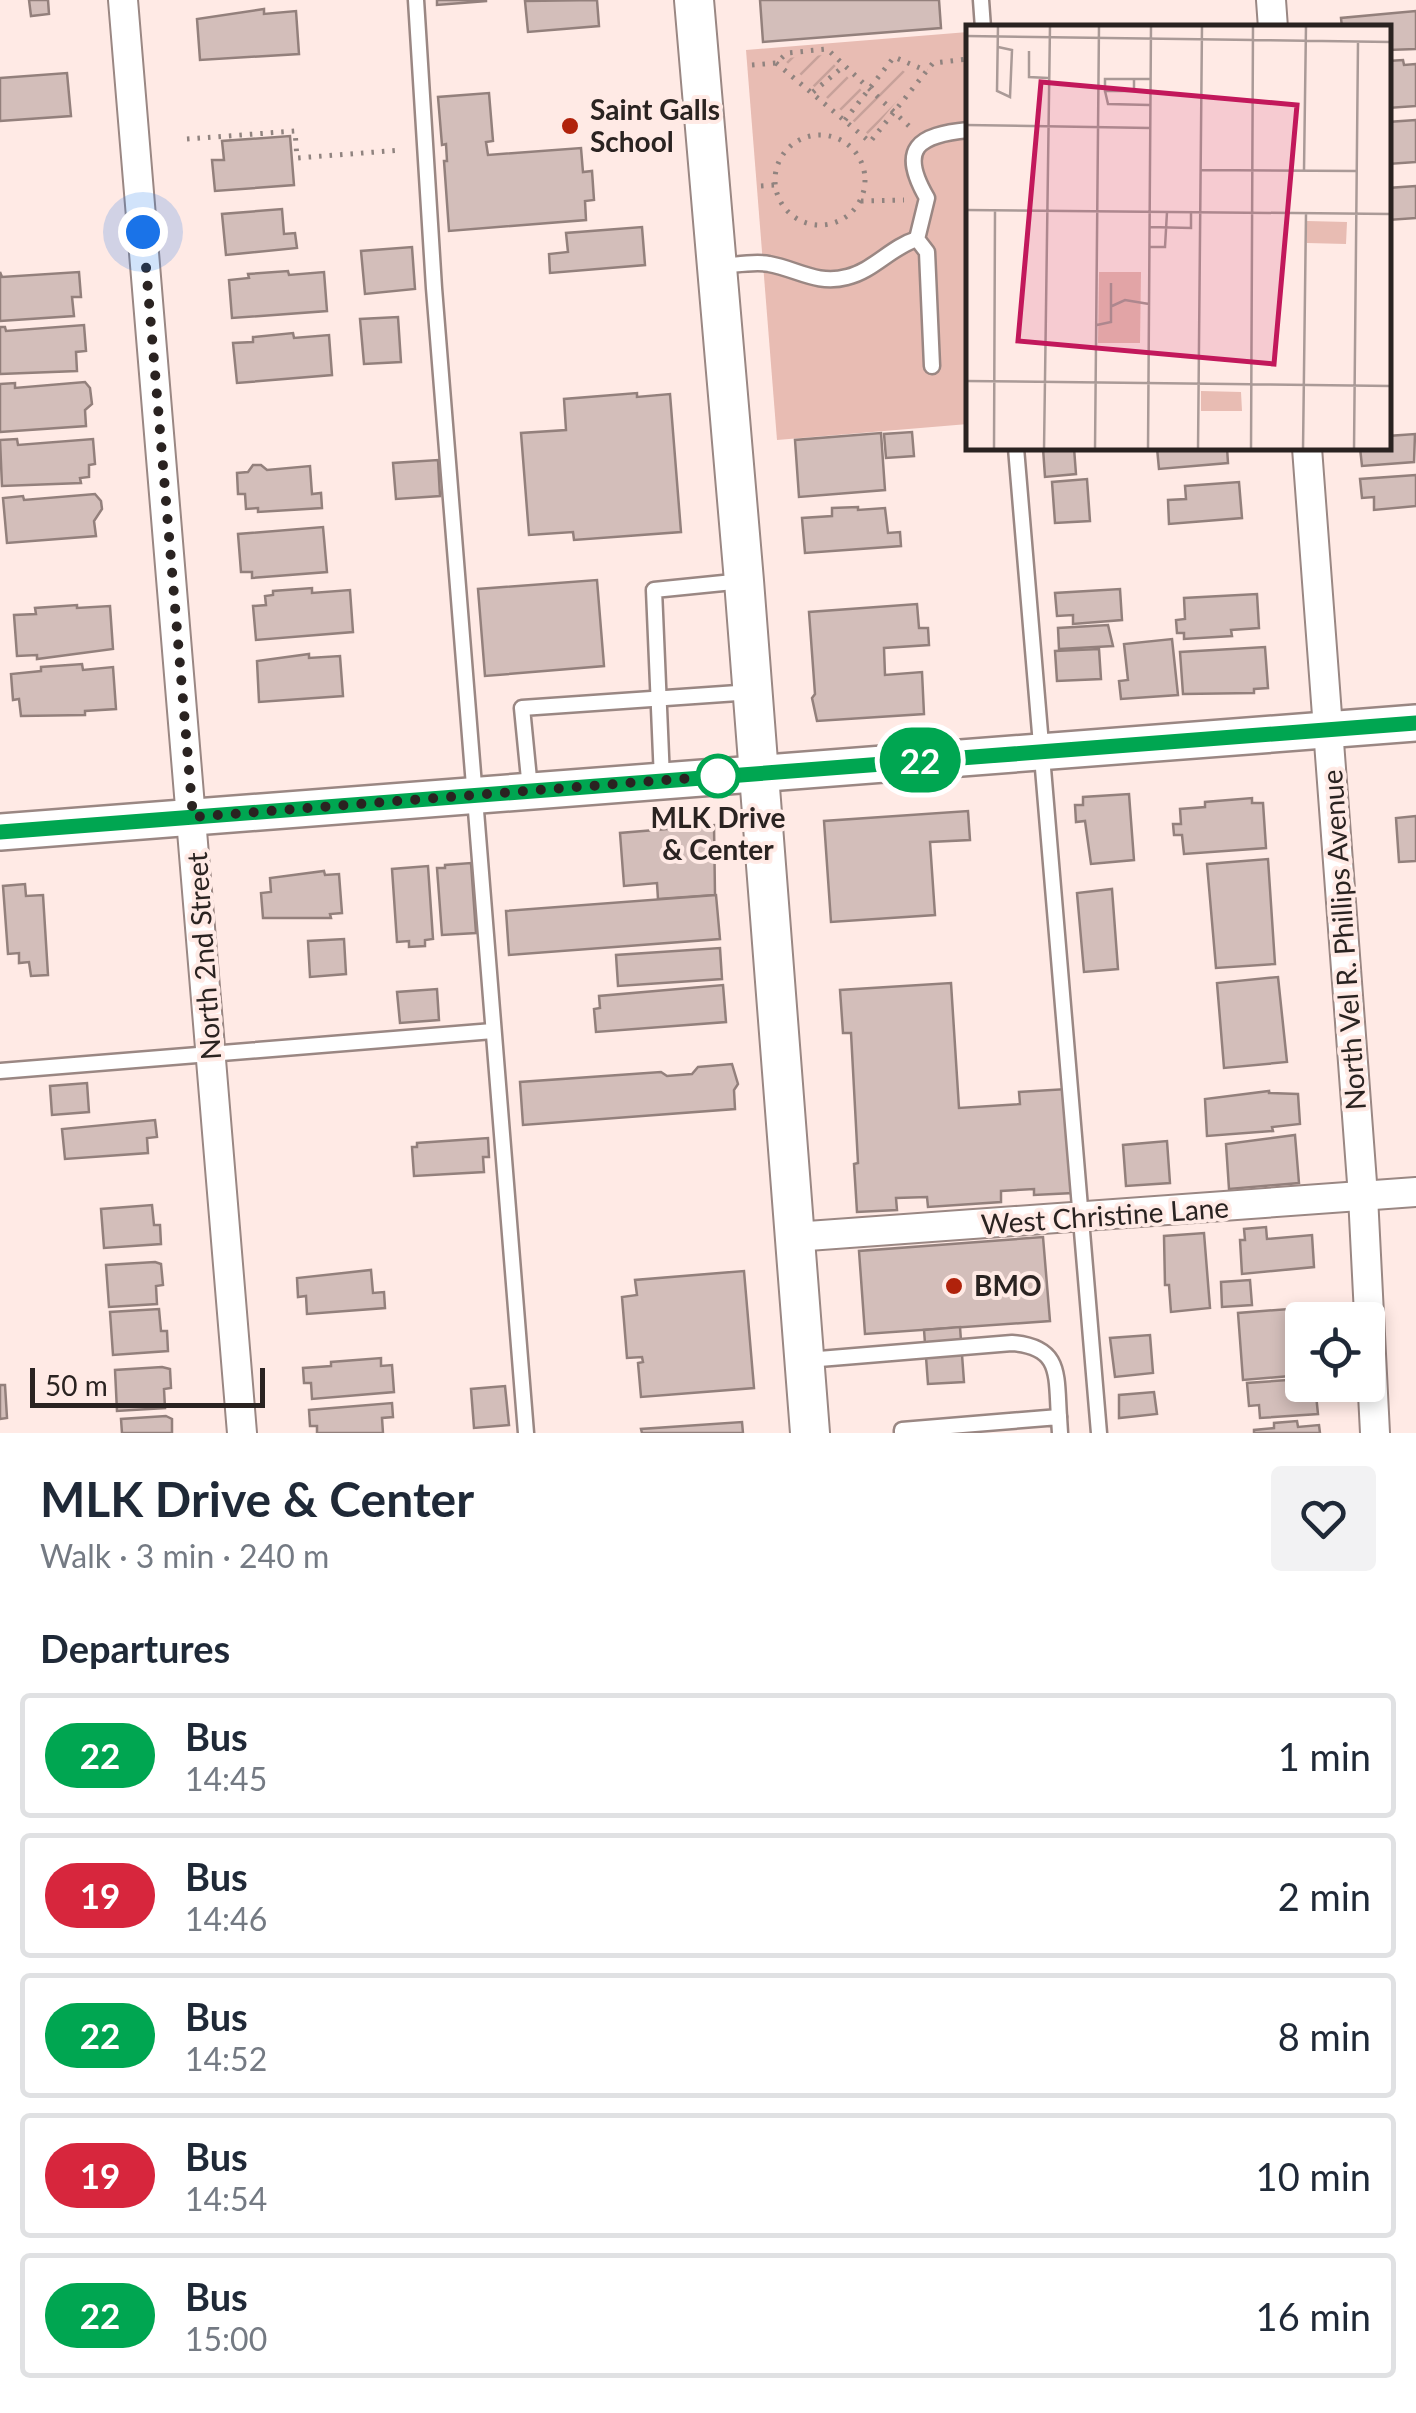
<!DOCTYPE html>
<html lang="en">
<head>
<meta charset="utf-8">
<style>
  :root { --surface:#fff; --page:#f2f2f3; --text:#1f2937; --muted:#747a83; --line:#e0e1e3 }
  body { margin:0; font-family:Lato,sans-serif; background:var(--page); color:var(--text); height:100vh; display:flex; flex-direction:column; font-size:38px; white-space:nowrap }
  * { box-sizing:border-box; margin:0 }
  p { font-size:32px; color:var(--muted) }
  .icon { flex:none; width:55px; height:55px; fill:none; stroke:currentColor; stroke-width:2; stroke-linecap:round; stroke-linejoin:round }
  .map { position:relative; height:1433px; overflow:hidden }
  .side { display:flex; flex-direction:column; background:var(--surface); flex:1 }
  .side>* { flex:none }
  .badge { padding:0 20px; border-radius:32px; font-size:35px; line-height:65px }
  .fabs { position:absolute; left:1285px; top:1302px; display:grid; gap:20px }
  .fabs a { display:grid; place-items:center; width:100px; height:100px; border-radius:10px; background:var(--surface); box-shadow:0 5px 15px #0003; font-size:50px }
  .scale { position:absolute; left:30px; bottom:25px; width:235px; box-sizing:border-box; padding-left:10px; border:5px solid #2a2321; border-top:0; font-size:28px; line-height:35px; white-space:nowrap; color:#2a2321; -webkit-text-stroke:8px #ffeae5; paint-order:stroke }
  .you { position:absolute; width:50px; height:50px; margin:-25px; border:8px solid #fff; border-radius:50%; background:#1a73e8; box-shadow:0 0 0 15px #1a73e833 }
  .map>.badge { position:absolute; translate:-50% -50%; box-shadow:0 0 0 5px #fff }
  h2 { padding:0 40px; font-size:38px; line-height:90px }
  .round { display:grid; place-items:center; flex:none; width:105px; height:105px; border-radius:10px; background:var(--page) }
  .summary { display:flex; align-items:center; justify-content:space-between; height:170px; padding:0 40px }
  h1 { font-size:48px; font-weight:700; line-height:75px }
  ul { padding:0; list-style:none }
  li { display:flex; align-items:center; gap:30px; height:125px; margin:0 20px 15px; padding:0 20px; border:5px solid var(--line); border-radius:10px }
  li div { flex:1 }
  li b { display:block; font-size:38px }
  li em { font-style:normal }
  li .badge { min-width:110px; font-weight:700; text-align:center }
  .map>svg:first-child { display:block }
  .park { fill:#e8bcb3 }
  .garden { fill:url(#garden-furrows) }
  .building { fill:#d3beba; stroke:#93807c; stroke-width:2.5 }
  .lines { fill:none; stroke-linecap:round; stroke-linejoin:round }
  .service-casing { stroke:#9a8783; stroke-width:19 }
  .minor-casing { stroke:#9a8783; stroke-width:32 }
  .tertiary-casing { stroke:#9a8783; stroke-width:40 }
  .secondary-casing { stroke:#9a8783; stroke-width:42 }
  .path { stroke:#90837f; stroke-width:5; stroke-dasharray:2.5 8; stroke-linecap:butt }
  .service { stroke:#fff; stroke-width:14 }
  .minor { stroke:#fff; stroke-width:28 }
  .tertiary { stroke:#fff; stroke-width:35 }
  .secondary { stroke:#fff; stroke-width:38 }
  .line-casing { stroke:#fff; stroke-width:22 }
  .line { stroke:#00a651; stroke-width:15 }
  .walk { stroke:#2a2321; stroke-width:10; stroke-dasharray:0 18 }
  .poi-dot { fill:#b0220b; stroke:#ffeae5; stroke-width:4 }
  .stop-dot { fill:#fff; stroke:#00a651; stroke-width:5 }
  .labels { text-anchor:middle; stroke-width:8; stroke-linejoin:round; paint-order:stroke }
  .poi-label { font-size:28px; font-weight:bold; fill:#2a2321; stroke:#ffeae5; text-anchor:start }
  .stop-label { font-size:28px; font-weight:bold; fill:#2a2321; stroke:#ffeae5 }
  .street-label { font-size:28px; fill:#2a2321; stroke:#ffeae5 }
  .inset-road { fill:none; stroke:#aa9a97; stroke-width:2.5 }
  .view { fill:#c2185b; fill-opacity:0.15; stroke:#c2185b; stroke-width:5 }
  .inset-edge { fill:none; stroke:#2a2321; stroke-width:5 }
</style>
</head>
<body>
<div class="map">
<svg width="1416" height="1433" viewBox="0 0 1416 1433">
  <defs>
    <pattern id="garden-furrows" width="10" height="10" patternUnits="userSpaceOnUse" patternTransform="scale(2.5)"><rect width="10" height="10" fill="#e8bcb3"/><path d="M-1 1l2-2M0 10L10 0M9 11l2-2" fill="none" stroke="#c7a19a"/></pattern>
  </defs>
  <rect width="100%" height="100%" fill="#ffeae5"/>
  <path class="park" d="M968,32V424L777,440L746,50Z"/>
  <path class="garden" d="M824,55L870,98L895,65L915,79L869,135L785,61L787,58Z"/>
  <g class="building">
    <path d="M29,0H48L49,14L31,16Z"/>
    <path d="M437,0H486V1L437,5Z"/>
    <path d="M597,0L599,26L528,32L525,1Z"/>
    <path d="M760,0H939L941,28L763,42Z"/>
    <path d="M264,9V14L296,11L299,54L200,60L197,19Z"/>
    <path d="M1416,11V49L1388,50V28H1342L1341,18Z"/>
    <path d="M1403,60L1404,65L1416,64V106L1388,108V61Z"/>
    <path d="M67,73L71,116L0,121V78Z"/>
    <path d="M489,93L493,141L486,142L488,155L581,148L583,172L592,171L594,200L585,201L586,220L449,231L444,161H447L446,144L442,145L438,97Z"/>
    <path d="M1416,120V162L1388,164V122Z"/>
    <path d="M290,136L294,185L215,191L212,160H224L222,141Z"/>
    <path d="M1416,186V218L1388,220V188Z"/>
    <path d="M282,209L284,234L295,233L297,248L226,255L222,214Z"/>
    <path d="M642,227L645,265L550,273L549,254L568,252L566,233Z"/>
    <path d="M412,247L415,289L365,294L361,251Z"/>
    <path d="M288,271L289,275L324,272L327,311L232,318L229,280L249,278L248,274Z"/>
    <path d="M0,272L2,277L79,272L81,297H72L74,316L0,321Z"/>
    <path d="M398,317L401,362L364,364L360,319Z"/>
    <path d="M84,325L86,351L76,352L77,371L0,374V327H5L6,331Z"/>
    <path d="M293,333L294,338L329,335L332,375L237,383L233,343L253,342V337Z"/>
    <path d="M85,382L90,388L92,404L85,410L86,426L0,432V384L15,383V388Z"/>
    <path d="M637,393V397L670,394L681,532L574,540L573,532L529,535L521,433L566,430L564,399Z"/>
    <path d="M912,432L914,456L886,458L884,434Z"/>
    <path d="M881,433L885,490L799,497L795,440Z"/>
    <path d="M1415,434L1414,462L1362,466L1360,448H1388V436Z"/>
    <path d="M17,439L18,445L93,439L95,464L89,465V477L80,478L81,483L2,486L0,440Z"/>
    <path d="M1043,448H1074L1076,474L1045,477Z"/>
    <path d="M1157,448H1227L1228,463L1159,469Z"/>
    <path d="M438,460L440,496L396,499L393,463Z"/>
    <path d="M253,465H261L267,470L310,466L312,494L321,493L322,508L258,512V508L246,509L245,494H238L237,473L248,472Z"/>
    <path d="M1416,475V506L1374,510V497L1362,498L1360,479Z"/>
    <path d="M1087,479L1090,521L1055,523L1052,482Z"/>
    <path d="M1239,482L1242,518L1169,524L1168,500L1186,499L1185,486Z"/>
    <path d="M95,494L101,501L102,509L94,521L96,536L7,543L3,498L23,496L24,500Z"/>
    <path d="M858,507V510L885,508L888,533L900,532L901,546L805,553L802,518L832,516V508Z"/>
    <path d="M323,527L327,572L252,578V572H241L238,534Z"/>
    <path d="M597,580L604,666L485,676L478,589Z"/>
    <path d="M312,588V593L350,590L353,632L256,640L253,606L266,605L265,596L273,595V591Z"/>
    <path d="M1120,589L1122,620L1073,624V615L1057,616L1055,593Z"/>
    <path d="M1257,594L1259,628L1231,630L1232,636L1184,639V633H1177L1176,620L1185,619L1184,598Z"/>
    <path d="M917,604L919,628H928L929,645L884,648L885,675L922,672L924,714L817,721L812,698L815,694L809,612Z"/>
    <path d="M77,605V608L110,606L113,649L37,659V655L17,656L14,615L36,614L35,608Z"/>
    <path d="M1108,625L1113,646L1059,649L1058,628Z"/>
    <path d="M1172,639L1178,695L1121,699L1119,681L1128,680L1124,644Z"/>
    <path d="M1265,647L1268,688L1254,689V693L1183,694L1180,652Z"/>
    <path d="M1099,649L1101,679L1057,681L1055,651Z"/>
    <path d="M309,654V658L340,656L343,696L259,702L257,661Z"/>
    <path d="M82,664L83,670L113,667L116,709L85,711V715L21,716L19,699L13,700L11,674L41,671V667Z"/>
    <path d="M1129,794L1134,860L1091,864L1085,821L1076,822L1075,805H1083V797Z"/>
    <path d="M1252,798V803H1263L1266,848L1184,854L1182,835H1174L1173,824H1181L1180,809L1205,807V802Z"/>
    <path d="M968,811L970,840L930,842L935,915L831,922L824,821Z"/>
    <path d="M1416,816V861L1399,862L1396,818Z"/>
    <path d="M714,825L715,895L658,899L657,883L624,886L620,833Z"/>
    <path d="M1268,859L1275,964L1216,968L1207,864Z"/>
    <path d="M471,863L476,933L442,935L437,868H445V865Z"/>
    <path d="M428,866L433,939L425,940V946L409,947V941L397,942L392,869Z"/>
    <path d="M324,871L325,875L339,874L342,913L330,914L331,918H263L261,893L271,892L270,878Z"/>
    <path d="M25,884L26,896L43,895L48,975L31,976L29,962L19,963V953L8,954L3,886Z"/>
    <path d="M1112,889L1118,969L1084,972L1077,893Z"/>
    <path d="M716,895L720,939L509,955L506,911Z"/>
    <path d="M344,939L346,974L310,977L308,941Z"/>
    <path d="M720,948L722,979L618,986L616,955Z"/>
    <path d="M1278,977L1287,1062L1224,1068L1217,983Z"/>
    <path d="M951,983L959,1108L1020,1104L1019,1092L1067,1089L1073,1193L1034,1195V1189L1001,1191V1202L928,1207L927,1197L896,1198L897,1210L857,1212L854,1164L858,1163L851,1033H843L840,990Z"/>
    <path d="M723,985L726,1022L596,1032L594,1009L600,1008L599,996Z"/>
    <path d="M437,989L439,1020L400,1023L397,992Z"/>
    <path d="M732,1064L738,1084L734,1090L735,1109L523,1125L520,1082L661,1072L667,1076L692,1074L698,1067Z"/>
    <path d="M87,1083L89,1112L52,1115L50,1086Z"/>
    <path d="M1269,1091V1093L1298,1094L1300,1124L1272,1127L1273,1131L1207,1136L1205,1099Z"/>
    <path d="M155,1120L157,1137L147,1138L148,1153L65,1159L62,1129Z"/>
    <path d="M1295,1135L1299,1183L1229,1189L1226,1144Z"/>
    <path d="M488,1138L489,1157H483L484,1172L414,1176L412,1147H417V1143Z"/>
    <path d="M1167,1141L1170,1183L1126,1186L1123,1145Z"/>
    <path d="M152,1205L154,1225H160L161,1244L104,1248L101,1209Z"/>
    <path d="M1266,1227L1267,1239L1312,1235L1314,1267L1242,1274L1240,1240H1245L1244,1229Z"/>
    <path d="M1204,1233L1210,1308L1171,1312L1169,1285H1165L1164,1236Z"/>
    <path d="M1043,1237L1050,1321L865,1334L859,1251Z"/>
    <path d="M155,1262L161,1264L163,1285L156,1286L157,1304L109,1307L106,1265Z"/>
    <path d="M371,1270L373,1293L384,1292L385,1308L307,1314L306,1296L298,1297L297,1278Z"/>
    <path d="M744,1271L754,1388L641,1397L638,1363L643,1362L642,1357L627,1358L622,1297L637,1295L635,1280Z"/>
    <path d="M1250,1280L1252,1305L1222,1307L1221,1282Z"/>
    <path d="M1302,1308V1375L1243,1380L1238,1313Z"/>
    <path d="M159,1309L161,1331H167L168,1351L113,1355L110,1312Z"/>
    <path d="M960,1327L964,1382L928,1384L924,1330Z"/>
    <path d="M1150,1335L1153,1373L1115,1377L1110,1338Z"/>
    <path d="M381,1358V1366L392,1365L394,1392L312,1399L311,1383H304L303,1368L331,1366V1362Z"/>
    <path d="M162,1367L170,1369L171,1388L164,1389L165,1408L117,1411L115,1370Z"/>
    <path d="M1302,1379V1385H1315L1318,1414L1260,1418L1259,1405L1249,1406L1247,1383Z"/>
    <path d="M0,1385H5L7,1418L0,1419Z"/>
    <path d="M505,1386L509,1425L474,1428L471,1389Z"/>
    <path d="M1154,1392L1157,1414L1119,1418V1395Z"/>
    <path d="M392,1403L393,1417L382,1418L383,1433H317V1426H310L309,1410Z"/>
    <path d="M166,1416L172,1419V1433H122L121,1419Z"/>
    <path d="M1297,1421L1298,1427L1319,1425L1320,1433H1254V1430L1274,1428V1423Z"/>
    <path d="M742,1422L743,1433H642L641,1429Z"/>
  </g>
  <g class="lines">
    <g class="service-casing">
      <g id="service">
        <path d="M416,0L434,288L526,1433"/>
        <path d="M981,0L983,28"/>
        <path d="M721,266C736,265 755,261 769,264C797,269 817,285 847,277C873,271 891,247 917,239"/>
        <path d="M932,366L927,252L917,239L927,198C898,148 918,135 968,130"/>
        <path d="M1016,448L1099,1433"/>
        <path d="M662,779L654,590L743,581"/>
        <path d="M530,789L522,708L752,692"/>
        <path d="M0,1071L493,1031"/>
        <path d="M807,1360L1012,1343C1062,1347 1056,1375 1059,1417"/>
        <path d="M902,1433V1430L1059,1417L1060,1433"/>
      </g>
    </g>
    <g class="minor-casing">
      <g id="minor">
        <path d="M123,0L242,1433"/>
        <path d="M1271,0L1273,28"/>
        <path d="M1307,448L1363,1196L1375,1433"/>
        <path d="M794,1237L1416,1192"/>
      </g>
    </g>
    <g class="tertiary-casing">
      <path id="tertiary" d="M0,832L1416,723"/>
    </g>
    <g class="secondary-casing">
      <path id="secondary" d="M694,0L744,581L810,1433"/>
    </g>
    <g class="path">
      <path d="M776,63L870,142L933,63L968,59"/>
      <path d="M752,65L776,63L787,53L827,49L910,127"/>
      <path d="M813,92L844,66"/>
      <path d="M845,120L894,57L927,71"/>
      <circle cx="820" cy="180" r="45"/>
      <path d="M187,139L295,131L297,158L402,150"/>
      <path d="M761,186L775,185"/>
      <path d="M861,201L904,200"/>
    </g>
    <use href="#service" class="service"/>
    <use href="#minor" class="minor"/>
    <use href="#tertiary" class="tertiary"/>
    <use href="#secondary" class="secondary"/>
  </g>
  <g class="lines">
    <g class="line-casing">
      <path id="line" d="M0,832L1416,723"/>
    </g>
    <use href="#line" class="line"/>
    <path class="walk" d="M143,232L193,817L718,776"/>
  </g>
  <g class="poi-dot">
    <circle cx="570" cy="126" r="10"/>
    <circle cx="954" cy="1286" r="10"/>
  </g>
  <circle class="stop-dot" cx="718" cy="776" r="20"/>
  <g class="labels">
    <g class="poi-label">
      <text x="590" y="120">Saint Galls<tspan x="590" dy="32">School</tspan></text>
      <text x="974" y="1296">BMO</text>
    </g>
    <g class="stop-label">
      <text x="718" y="828">MLK Drive<tspan x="718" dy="32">&amp; Center</tspan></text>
    </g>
    <g class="street-label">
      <text transform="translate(1344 940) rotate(-94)" y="10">North Vel R. Phillips Avenue</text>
      <text transform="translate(204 956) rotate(-94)" y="10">North 2nd Street</text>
      <text transform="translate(1105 1216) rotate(-4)" y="10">West Christine Lane</text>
    </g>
  </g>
  <g transform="translate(966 25)">
    <rect width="425" height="425" fill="#ffeae5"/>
    <path d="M133,247H175L174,318H132Z" fill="#e8bcb3"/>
    <path d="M341,196L381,197L380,219L341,218ZM235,366L275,367L276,386H235Z" fill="#e8bcb3"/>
    <path class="inset-road" d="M32,0L31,66L44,72L46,25L32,22M0,11L425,17M63,26V52L82,53M168,54V66H139V54H184M139,66L142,79L184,80M0,100L184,103M235,145L390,146M338,145L340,0M0,185L425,189M183,202L225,203V188M183,222H199L201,187M146,281L159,275L183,279M131,300L145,297V258M0,356L425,361M28,425L29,186M78,425L84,0M129,425L133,0M182,425L185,0M232,425L236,0M285,425L287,0M337,425L340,189M388,425L392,17"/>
    <path class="view" d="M75,57L331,80L308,339L52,316Z"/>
    <rect width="425" height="425" class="inset-edge"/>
  </g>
</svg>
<div class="fabs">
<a><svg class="icon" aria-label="locate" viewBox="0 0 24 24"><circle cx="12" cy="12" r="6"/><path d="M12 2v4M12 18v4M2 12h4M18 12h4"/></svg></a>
</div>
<div class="scale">50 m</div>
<div class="you" style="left:143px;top:232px"></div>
<b class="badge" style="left:920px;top:760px;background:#00a651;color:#fff">22</b>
</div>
<section class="side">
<div class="summary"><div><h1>MLK Drive &amp; Center</h1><p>Walk · 3 min · 240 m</p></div><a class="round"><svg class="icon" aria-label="heart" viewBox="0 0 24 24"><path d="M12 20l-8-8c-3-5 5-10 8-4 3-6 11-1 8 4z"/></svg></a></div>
<h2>Departures</h2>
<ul>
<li><span class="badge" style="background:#00a651;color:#fff">22</span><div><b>Bus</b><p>14:45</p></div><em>1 min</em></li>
<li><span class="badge" style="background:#d7263d;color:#fff">19</span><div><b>Bus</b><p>14:46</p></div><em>2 min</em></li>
<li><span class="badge" style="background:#00a651;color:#fff">22</span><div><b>Bus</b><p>14:52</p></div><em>8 min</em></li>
<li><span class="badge" style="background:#d7263d;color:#fff">19</span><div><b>Bus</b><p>14:54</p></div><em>10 min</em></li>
<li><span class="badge" style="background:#00a651;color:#fff">22</span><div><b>Bus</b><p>15:00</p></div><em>16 min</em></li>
</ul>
</section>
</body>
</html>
